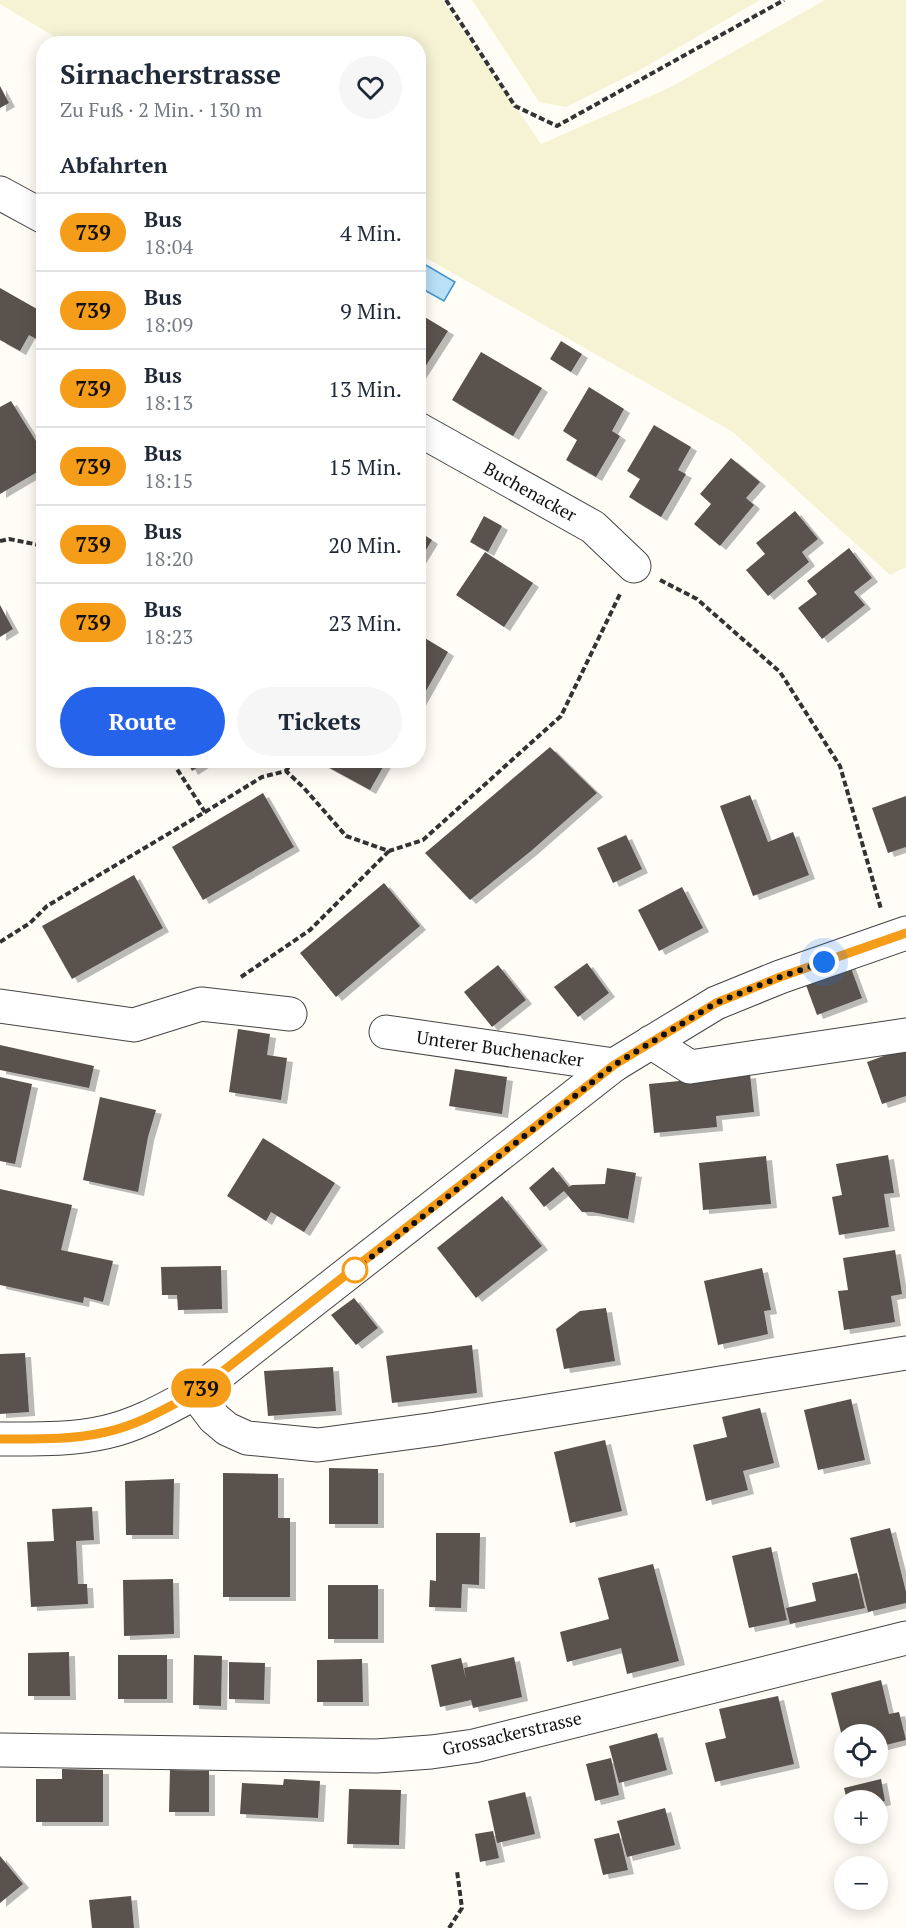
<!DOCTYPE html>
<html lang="de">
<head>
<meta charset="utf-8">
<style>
  :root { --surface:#fff; --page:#f6f6f7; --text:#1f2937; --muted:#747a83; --line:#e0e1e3; --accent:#2563eb }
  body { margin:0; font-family:"PT Serif",serif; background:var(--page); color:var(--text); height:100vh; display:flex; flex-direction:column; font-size:22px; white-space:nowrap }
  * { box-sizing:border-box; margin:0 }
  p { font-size:20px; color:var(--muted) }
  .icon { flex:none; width:33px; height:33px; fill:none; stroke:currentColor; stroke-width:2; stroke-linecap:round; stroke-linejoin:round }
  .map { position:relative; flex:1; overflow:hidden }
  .panel { position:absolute; left:36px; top:36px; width:390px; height:732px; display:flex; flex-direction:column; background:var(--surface); border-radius:24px; box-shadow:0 3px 15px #0003 }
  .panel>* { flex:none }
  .badge { padding:0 12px; border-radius:20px; font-size:21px; line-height:39px }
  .buttons { position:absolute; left:834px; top:1724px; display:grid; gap:12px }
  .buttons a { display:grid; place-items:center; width:54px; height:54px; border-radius:50%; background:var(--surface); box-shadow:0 3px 15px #0003; font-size:30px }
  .you { position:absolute; width:30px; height:30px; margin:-15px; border:4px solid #fff; border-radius:50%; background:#1a73e8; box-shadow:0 0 0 9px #1a73e833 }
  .map>.badge { position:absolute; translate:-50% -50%; box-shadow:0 0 0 3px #fff }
  h2 { padding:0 24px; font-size:22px; line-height:54px }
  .round { display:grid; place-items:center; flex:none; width:63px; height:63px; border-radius:32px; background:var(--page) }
  .headline { display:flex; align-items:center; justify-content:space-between; height:102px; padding:0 24px }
  h1 { font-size:28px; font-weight:700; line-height:45px }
  .button { display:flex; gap:12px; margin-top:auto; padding:12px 24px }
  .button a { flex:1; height:69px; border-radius:36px; background:var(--accent); color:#fff; font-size:24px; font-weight:700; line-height:69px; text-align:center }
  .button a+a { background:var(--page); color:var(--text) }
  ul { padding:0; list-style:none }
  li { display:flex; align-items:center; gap:18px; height:78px; padding:0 24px; border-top:2px solid var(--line) }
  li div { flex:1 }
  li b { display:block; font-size:22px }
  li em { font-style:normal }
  li .badge { min-width:66px; font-weight:700; text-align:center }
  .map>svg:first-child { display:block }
  .farmland { fill:#f6f3d4 }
  .water { fill:#b9e0f7; stroke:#3f96cf; stroke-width:1.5 }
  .building { fill:#5a524d; filter:url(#shadow) }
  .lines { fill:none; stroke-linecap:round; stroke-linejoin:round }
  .minor-casing { stroke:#444; stroke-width:35 }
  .path { stroke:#333; stroke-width:4; stroke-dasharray:6 3; stroke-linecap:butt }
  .minor { stroke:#fff; stroke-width:33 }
  .line-casing { stroke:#fff; stroke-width:14 }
  .line { stroke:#f59c19; stroke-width:9 }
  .walk { stroke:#111; stroke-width:6; stroke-dasharray:0 10.8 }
  .stop-dot { fill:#fff; stroke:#f59c19; stroke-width:3 }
  .labels { text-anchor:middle; stroke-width:6; stroke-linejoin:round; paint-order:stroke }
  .street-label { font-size:18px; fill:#111; stroke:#fff }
</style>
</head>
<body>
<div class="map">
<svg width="906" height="1928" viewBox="0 0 906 1928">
  <defs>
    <filter id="shadow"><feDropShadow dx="6" dy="4" stdDeviation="0" flood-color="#0004"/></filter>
  </defs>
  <rect width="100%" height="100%" fill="#fffdf5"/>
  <g class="farmland">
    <path d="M0,0H442L541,144L671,87L825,0H906V567L890,575L733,432L419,254L418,44L65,43L0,4Z"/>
    <path d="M472,0H760L640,70L566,107L539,102Z"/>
  </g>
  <path class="water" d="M419,261L455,282L444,301L419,287Z"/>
  <g class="building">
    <path d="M0,86L9,103L0,108Z"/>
    <path d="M0,288L44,313V338L42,342L29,335L20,351L0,340Z"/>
    <path d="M418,313L448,331L418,378Z"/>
    <path d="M561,341L582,354L571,372L550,359Z"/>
    <path d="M481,352L542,388L513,436L452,400Z"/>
    <path d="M589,387L624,409L612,431L620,436L596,477L566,460L577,440L563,431Z"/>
    <path d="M11,401L44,454V468L0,494V407Z"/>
    <path d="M654,425L691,447L678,470L686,474L661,517L629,497L640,479L627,471Z"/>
    <path d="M731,458L760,482L746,498L754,505L720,546L694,524L711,504L700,494Z"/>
    <path d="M795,511L818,539L802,552L809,562L768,596L746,570L765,554L756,543Z"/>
    <path d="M484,516L502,526L488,552L470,542Z"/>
    <path d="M418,531L432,540L418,563Z"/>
    <path d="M849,548L872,578L854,592L865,605L822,639L798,608L817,594L807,581Z"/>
    <path d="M485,552L533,583L504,627L456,595Z"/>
    <path d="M0,605L13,629L0,637Z"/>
    <path d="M418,634L448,652L418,705Z"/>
    <path d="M550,747L597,793L531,851L470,900L425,853Z"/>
    <path d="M186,760H209L192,771Z"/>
    <path d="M315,760H387L370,790Z"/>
    <path d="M263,793L294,847L203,900L172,847Z"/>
    <path d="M750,795L768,842L793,832L809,875L753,896L720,806Z"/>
    <path d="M906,796V847L888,853L872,808Z"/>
    <path d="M626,835L642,869L613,883L597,848Z"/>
    <path d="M134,875L163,928L72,979L42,926Z"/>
    <path d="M384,883L420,926L336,997L300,953Z"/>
    <path d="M682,887L703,928L659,951L638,910Z"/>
    <path d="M848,960L862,998L817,1015L803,977Z"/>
    <path d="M587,963L609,993L578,1017L554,987Z"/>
    <path d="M498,965L526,1000L492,1027L464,992Z"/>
    <path d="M238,1029L270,1034L267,1055L287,1058L281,1100L229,1092Z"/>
    <path d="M0,1045L94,1066L89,1088L0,1070Z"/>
    <path d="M906,1048V1096L882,1104L867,1062Z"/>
    <path d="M455,1069L507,1077L502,1114L449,1106Z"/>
    <path d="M750,1074L754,1112L716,1116L717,1127L654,1133L649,1084Z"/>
    <path d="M0,1077L32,1084L15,1164L0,1161Z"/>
    <path d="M100,1097L156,1110L148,1137L138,1192L83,1180Z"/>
    <path d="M263,1138L335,1183L304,1232L271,1212L266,1221L227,1196Z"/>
    <path d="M888,1155L894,1193L884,1194L889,1227L839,1235L832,1197L842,1195L836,1164Z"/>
    <path d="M766,1156L771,1204L703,1210L699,1163Z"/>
    <path d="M553,1167L569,1187L572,1185L605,1184L607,1168L636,1173L628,1219L592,1212H582L564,1191L544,1207L529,1188Z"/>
    <path d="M0,1189L72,1205L61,1250L113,1261L103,1302L84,1297L83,1303L0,1285Z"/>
    <path d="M502,1196L542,1246L476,1298L437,1248Z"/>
    <path d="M895,1250L902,1294L891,1296L895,1322L844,1330L838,1291L848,1290L843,1258Z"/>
    <path d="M221,1266L222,1309L178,1310L177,1295H162L161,1267Z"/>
    <path d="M762,1268L771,1310L764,1311L768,1334L718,1345L704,1281Z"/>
    <path d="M354,1298L378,1328L356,1345L331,1315Z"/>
    <path d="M606,1308L615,1361L564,1369L556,1329L580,1311Z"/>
    <path d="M472,1345L477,1393L392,1403L386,1356Z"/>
    <path d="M25,1353L29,1412L0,1414V1354Z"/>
    <path d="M333,1367L336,1411L268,1416L264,1371Z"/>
    <path d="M851,1399L865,1460L818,1470L804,1410Z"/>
    <path d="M760,1408L774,1463L743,1471L748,1490L706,1501L693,1445L727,1437L722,1417Z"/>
    <path d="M605,1440L622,1511L570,1523L554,1452Z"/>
    <path d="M329,1468L378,1469V1524H329Z"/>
    <path d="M223,1473L278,1474V1518H290V1597H223Z"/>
    <path d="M174,1479L173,1535H126L125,1481Z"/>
    <path d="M92,1507L94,1540L76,1541L78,1584H87L88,1604L31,1607L27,1542L54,1541L52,1509Z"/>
    <path d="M890,1528L906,1592V1603L868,1612L850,1538Z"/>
    <path d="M436,1533H480L479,1585L462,1584L461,1608L429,1607L430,1580L436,1581Z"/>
    <path d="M771,1547L787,1620L749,1628L732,1556Z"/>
    <path d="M653,1564L679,1661L627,1674L621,1648L567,1662L560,1632L609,1619L598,1578Z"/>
    <path d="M857,1573L865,1608L790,1624L786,1608L816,1601L812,1583Z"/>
    <path d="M173,1579L174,1634L124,1636L123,1580Z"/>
    <rect x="328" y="1585" width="50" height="54"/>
    <path d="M69,1652L70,1696H28V1653Z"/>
    <rect x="118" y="1655" width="49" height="44"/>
    <path d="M194,1655L222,1656L221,1706L193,1705Z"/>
    <path d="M514,1657L522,1697L473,1708L471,1700L440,1707L431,1665L461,1658L466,1679L464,1668Z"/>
    <path d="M362,1659L363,1702H317V1660Z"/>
    <path d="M229,1662L265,1663L264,1700L229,1699Z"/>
    <path d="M881,1680L889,1714L899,1712L906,1740L878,1747V1734H844V1744L831,1693Z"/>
    <path d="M778,1696L794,1764L715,1782L705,1743L726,1738L719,1709Z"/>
    <path d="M657,1733L667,1770L619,1783L609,1746Z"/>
    <path d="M611,1758L619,1795L595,1801L586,1764Z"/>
    <path d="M62,1769L103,1770V1822H36V1779H62Z"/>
    <path d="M170,1770L209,1771V1812H169Z"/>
    <path d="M284,1779L320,1781L318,1818L240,1814L242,1783L283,1785Z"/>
    <path d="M881,1779L885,1801L878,1803V1800H847L844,1788Z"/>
    <path d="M349,1789L401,1790L399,1845L347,1844Z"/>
    <path d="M525,1792L535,1834L497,1843L488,1801Z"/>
    <path d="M665,1808L675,1845L627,1857L617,1821Z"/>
    <path d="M493,1831L499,1858L480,1862L475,1834Z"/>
    <path d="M619,1833L628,1870L603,1875L594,1839Z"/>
    <path d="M0,1856L23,1884L0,1903Z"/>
    <path d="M131,1896L134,1928H92L89,1900Z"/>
  </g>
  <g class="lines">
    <g class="minor-casing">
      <g id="minor">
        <path d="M0,193L44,217"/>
        <path d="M418,429L593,527L634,566"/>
        <path d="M0,1006L134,1025L201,1004L290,1014"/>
        <path d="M386,1032L614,1065"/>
        <path d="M651,1042L690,1067L906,1035"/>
        <path d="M195,1393L214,1418L227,1429L247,1438L318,1445L436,1429L906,1353"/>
        <path d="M0,1439C35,1439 72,1440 106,1432C138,1425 167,1408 195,1393L614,1065L716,1003L780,977L906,933"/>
        <path d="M0,1750L376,1756L431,1752L474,1746L906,1638"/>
      </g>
    </g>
    <g class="path">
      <path d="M446,0L515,106L557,126L784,0"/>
      <path d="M0,541L9,539L44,546"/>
      <path d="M660,580L697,599L780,672L840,766L881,909"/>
      <path d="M286,771L293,760"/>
      <path d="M205,812L262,777L286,771L304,788L346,836L389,851L423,840L561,716L621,592"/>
      <path d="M0,942L30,923L47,906L205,812L171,760"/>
      <path d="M241,977L310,930L389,851"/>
      <path d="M449,1928L462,1908L457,1871"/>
    </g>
    <use href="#minor" class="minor"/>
  </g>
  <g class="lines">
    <g class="line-casing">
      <path id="line" d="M0,1439C35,1439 72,1440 106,1432C138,1425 167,1408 195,1393L614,1065L716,1003L780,977L906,933"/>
    </g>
    <use href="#line" class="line"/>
    <path class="walk" d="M355,1270L614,1065L716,1003L780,977L824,962"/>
  </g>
  <circle class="stop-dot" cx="355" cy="1270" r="12"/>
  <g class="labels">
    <g class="street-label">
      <text transform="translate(530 492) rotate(29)" y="6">Buchenacker</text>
      <text transform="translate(500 1049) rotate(8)" y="6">Unterer Buchenacker</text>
      <text transform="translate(512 1734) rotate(-13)" y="6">Grossackerstrasse</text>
    </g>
  </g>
</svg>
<div class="buttons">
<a><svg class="icon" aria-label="locate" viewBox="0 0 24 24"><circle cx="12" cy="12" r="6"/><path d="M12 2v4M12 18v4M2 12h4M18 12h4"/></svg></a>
<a>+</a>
<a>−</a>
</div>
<div class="you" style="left:824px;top:962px"></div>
<b class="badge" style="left:201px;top:1388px;background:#f59c19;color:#111">739</b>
<section class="panel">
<div class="headline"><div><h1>Sirnacherstrasse</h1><p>Zu Fuß · 2 Min. · 130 m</p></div><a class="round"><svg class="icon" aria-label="heart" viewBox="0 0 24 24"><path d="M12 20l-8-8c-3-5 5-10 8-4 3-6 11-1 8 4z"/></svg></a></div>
<h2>Abfahrten</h2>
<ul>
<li><span class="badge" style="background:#f59c19;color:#111">739</span><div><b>Bus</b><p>18:04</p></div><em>4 Min.</em></li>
<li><span class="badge" style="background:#f59c19;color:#111">739</span><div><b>Bus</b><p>18:09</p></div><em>9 Min.</em></li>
<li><span class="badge" style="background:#f59c19;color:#111">739</span><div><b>Bus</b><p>18:13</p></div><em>13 Min.</em></li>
<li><span class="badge" style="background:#f59c19;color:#111">739</span><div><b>Bus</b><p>18:15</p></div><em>15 Min.</em></li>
<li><span class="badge" style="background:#f59c19;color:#111">739</span><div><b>Bus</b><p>18:20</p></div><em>20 Min.</em></li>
<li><span class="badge" style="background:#f59c19;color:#111">739</span><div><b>Bus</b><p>18:23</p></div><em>23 Min.</em></li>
</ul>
<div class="button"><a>Route</a><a>Tickets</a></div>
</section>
</div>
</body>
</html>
